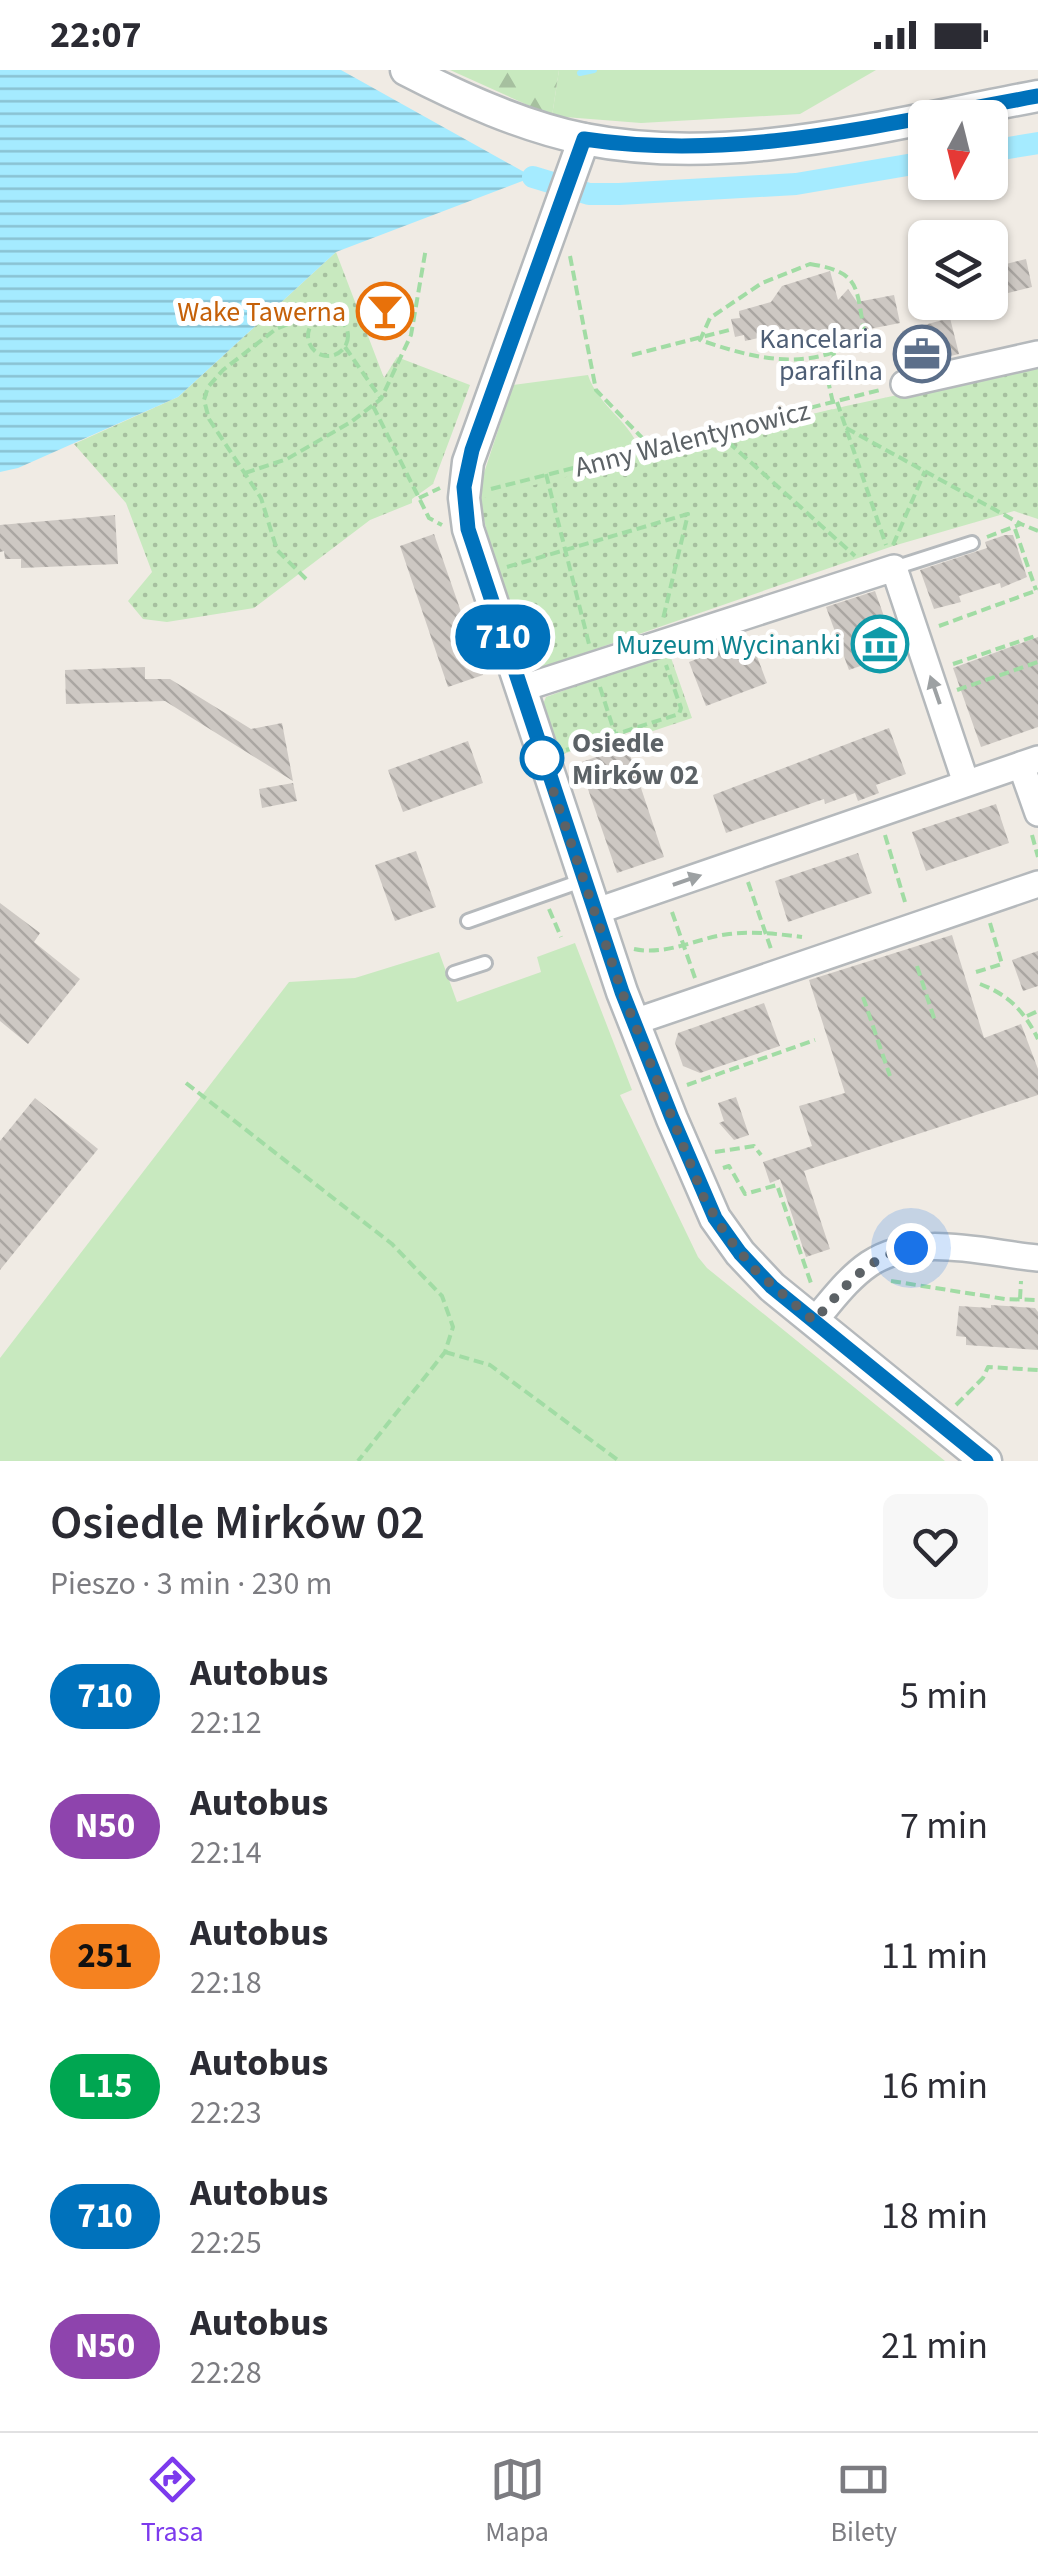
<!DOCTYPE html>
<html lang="pl">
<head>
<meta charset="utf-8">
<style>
  :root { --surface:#fff; --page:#f7f7f7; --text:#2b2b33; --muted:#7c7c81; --line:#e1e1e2; --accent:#7c3aed }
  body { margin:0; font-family:"Source Sans 3",sans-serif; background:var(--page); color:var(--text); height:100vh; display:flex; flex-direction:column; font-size:38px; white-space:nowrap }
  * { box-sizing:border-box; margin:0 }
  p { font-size:32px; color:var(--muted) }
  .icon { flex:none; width:55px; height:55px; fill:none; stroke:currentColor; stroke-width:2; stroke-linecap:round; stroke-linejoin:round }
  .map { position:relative; height:1391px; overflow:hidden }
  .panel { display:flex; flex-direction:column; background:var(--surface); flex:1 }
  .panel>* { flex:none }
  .badge { padding:0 20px; border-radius:32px; font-size:35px; line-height:65px }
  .needle { width:65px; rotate:187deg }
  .buttons { position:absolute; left:908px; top:30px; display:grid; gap:20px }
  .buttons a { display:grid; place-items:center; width:100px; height:100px; border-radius:15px; background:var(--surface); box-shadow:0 2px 8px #0004; font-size:50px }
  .you { position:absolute; width:50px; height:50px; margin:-25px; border:8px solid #fff; border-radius:50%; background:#1a73e8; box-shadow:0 0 0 15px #1a73e833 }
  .map>.badge { position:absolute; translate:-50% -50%; box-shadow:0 0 0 5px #fff }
  .round { display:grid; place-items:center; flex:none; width:105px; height:105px; border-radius:15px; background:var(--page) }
  .head { display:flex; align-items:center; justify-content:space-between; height:170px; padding:0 50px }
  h1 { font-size:48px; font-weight:600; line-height:75px }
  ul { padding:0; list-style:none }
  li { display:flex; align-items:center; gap:30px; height:130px; padding:0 50px }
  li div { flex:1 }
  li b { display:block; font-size:38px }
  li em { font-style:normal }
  li .badge { min-width:110px; font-weight:700; text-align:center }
  .status { display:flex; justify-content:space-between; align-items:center; height:70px; padding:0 50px; background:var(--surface); direction:ltr }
  .status svg { height:28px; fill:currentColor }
  .dock { display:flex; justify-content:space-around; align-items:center; height:140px; border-top:2px solid var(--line); background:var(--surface); font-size:28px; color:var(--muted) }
  .dock a { display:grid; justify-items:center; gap:5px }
  .dock .current { color:var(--accent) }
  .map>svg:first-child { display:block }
  .grass { fill:#c8e9bf }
  .forest { fill:url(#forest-firs) }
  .park { fill:url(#park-dots) }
  .water { fill:url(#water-rules) }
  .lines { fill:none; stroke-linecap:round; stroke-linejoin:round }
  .stream { stroke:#a5ebff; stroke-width:6 }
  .canal { stroke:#a5ebff; stroke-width:22 }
  .building { fill:url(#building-back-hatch) }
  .service-casing { stroke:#b5b9bc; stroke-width:18 }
  .minor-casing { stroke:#b5b9bc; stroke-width:30 }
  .tertiary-casing { stroke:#b5b9bc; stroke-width:35 }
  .path { stroke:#a1dca4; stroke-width:4; stroke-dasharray:10 5; stroke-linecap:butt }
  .service { stroke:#fff; stroke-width:12 }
  .minor { stroke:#fff; stroke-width:25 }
  .tertiary { stroke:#fff; stroke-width:30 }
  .oneway { fill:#9da1a3 }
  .line-casing { stroke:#fff; stroke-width:22 }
  .line { stroke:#0072bc; stroke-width:15 }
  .walk { stroke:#5c6266; stroke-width:10; stroke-dasharray:0 18 }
  .stop-dot { fill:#fff; stroke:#0072bc; stroke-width:5 }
  .labels { text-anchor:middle; stroke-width:10; stroke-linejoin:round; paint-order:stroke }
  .food-label { font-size:28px; fill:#c56008; stroke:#fff; text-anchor:end }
  .service-label { font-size:28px; fill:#4e5e75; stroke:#fff; text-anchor:end }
  .street-label { font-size:28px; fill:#5c6266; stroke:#fff }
  .culture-label { font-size:28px; fill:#0d838f; stroke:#fff; text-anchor:end }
  .stop-label { font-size:28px; font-weight:bold; fill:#5c6266; stroke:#fff; text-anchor:start }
</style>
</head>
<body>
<div class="status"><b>22:07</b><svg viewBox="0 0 49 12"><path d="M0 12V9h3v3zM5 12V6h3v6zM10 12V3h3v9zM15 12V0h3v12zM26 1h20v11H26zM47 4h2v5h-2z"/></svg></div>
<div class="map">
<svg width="1038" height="1391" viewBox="0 0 1038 1391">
  <defs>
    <pattern id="forest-firs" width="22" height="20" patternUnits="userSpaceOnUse" patternTransform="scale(2.5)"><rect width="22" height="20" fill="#c8e9bf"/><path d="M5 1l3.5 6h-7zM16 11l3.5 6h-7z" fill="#a6c09f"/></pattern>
    <pattern id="park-dots" width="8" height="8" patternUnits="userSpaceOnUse" patternTransform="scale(2.5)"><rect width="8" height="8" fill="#c8e9bf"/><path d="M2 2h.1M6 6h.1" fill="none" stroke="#a6c09f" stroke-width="1.8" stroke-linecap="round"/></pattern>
    <pattern id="water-rules" width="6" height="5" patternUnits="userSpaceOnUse" patternTransform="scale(2.5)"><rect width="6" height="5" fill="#a5ebff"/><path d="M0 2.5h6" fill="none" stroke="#8ac2d2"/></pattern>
    <pattern id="building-back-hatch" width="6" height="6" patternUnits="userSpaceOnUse" patternTransform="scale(2.5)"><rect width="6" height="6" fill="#cdc8c3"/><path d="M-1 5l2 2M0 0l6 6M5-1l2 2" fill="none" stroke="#aaa6a2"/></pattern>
  </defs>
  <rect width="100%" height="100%" fill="#f0ebe4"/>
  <g class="grass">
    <path d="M559,0H876L800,44L641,53L552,46Z"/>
    <path d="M588,305C598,337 634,353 641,385L833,339L535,600L492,481L479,429L481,412L513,315Z"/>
    <path d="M575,873L632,1020L620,1025L698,1187L707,1198L945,1391H0V1288L289,912L355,908L439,882L457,932L541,902L537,887Z"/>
  </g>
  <path class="forest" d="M450,0H559L552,46Z"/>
  <g class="park">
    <path d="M336,182L384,308L397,287L470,315L433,414L412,429V433L370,450L254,538L167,552L143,549L128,531L152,502L126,433L74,374L178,327Z"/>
    <path d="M1038,295V449L1014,441L893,476L535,600L492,481L479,429L846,336Z"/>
    <path d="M669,582L692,648L647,663L644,657L560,685L543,634L546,627Z"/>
  </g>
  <path class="water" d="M0,0H341L533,107L336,182L178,327L18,398L0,402Z"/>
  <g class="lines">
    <path class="stream" d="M580,3L594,0"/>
    <g class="canal">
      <path d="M990,81L1038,73"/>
      <path d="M533,107L589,124H619L796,114L925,92"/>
    </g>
  </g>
  <g class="building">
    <path d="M1026,189L1032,217L1004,224L998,196Z"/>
    <path d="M830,201L838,230L848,219L857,232L894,225L900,253L798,273L795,260L745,271L744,265L735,267L731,249L740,248L739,241L771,232L782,216Z"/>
    <path d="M385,218L396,250L375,256L365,225Z"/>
    <path d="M950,248L959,284L910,296L902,261Z"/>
    <path d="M115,445L118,494L21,498V489H5L4,481L0,482V455Z"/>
    <path d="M434,464L483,605L448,617L400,476Z"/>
    <path d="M1005,465H1013L1027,507L1001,518L1000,513L959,526L961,532L934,539L920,500L987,478L985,472Z"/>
    <path d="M875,521L897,583L849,600L826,537Z"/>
    <path d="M1038,567V657L981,677L953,598Z"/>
    <path d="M750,568L767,613L706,636L689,592Z"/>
    <path d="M145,597V609H170L251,659L282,653L293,711L165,631L66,634L65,600Z"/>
    <path d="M889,658L906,704L876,715L879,723L858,731L855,723L825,734L824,729L726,763L713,725Z"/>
    <path d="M468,671L483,713L403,742L388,700Z"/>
    <path d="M627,676L664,787L617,803L579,693Z"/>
    <path d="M293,713L297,731L262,738L259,719Z"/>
    <path d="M996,734L1009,773L926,801L912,762Z"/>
    <path d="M416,781L436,837L395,851L375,795Z"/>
    <path d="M858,783L872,823L788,852L775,811Z"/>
    <path d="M0,833L40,863L34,872L80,909L28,974L0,951Z"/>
    <path d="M952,865L984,968L1021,954L1038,999V1025L804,1101L830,1179L806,1187L780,1109L770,1113L763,1092L812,1076L799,1036L845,1023L809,910Z"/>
    <path d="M1038,881V916L1023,921L1012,890Z"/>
    <path d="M764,933L780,976L700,1003L683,996L675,973L678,963Z"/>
    <path d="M736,1027L749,1065L734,1070L719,1053L724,1051L718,1033Z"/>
    <path d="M35,1028L98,1079L0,1200V1071Z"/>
    <path d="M991,1235L1035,1238L1038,1242V1280L966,1275V1267L956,1266L959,1236L991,1238Z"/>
  </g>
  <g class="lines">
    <g class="service-casing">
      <g id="service">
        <path d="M894,498L972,473"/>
        <path d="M468,851L584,810"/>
        <path d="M454,903L485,893"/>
      </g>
    </g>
    <g class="minor-casing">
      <g id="minor">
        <path d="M904,314L1038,284"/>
        <path d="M520,619L894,498L966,713"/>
        <path d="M1021,695L1038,743"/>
        <path d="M594,842L1038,689"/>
        <path d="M634,952L1038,814"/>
        <path d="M814,1251C831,1232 847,1209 869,1194C916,1162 985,1183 1038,1188"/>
      </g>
    </g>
    <g class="tertiary-casing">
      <g id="tertiary">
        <path d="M406,0C462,29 522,56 584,69C734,99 891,53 1038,26"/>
        <path d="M584,69L468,392L464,428L468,459L622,922L672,1049L715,1148L740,1183L772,1217L986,1391"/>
      </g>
    </g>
    <g class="path">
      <path d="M570,186L596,320L651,377"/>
      <path d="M810,194C860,202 856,216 864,261C854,268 842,279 831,283C787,298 741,284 700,270L710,248L762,213Z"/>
      <circle cx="328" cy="266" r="20"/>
      <path d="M345,277L381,329"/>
      <path d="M632,285L733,259"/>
      <path d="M837,332L886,475"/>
      <path d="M833,333L829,315L834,283"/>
      <path d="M373,336L429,448L442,455"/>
      <path d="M846,358L1021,454"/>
      <path d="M717,362L855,486"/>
      <path d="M245,403L287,389L351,352L381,329L411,265L426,178"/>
      <path d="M546,404L589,574"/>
      <path d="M491,419L880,320"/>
      <path d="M419,428L440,418"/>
      <path d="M1015,459L1036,520"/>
      <path d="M987,467L1021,454L1038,461"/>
      <path d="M893,475L925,401"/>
      <path d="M507,497L688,444L663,549"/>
      <path d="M306,509L277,480L261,428L209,349L204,330L208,317L223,300L276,259L303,248L316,251"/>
      <path d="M939,556L1038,520"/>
      <path d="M953,594L1038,565"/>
      <path d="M600,617L615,664"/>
      <path d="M957,620L1038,592"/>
      <path d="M566,680L679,644L681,638L666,595"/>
      <path d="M885,765L905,832"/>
      <path d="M1032,765L1038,787"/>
      <path d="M748,812L771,879"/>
      <path d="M549,839L561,867"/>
      <path d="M672,842L695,908"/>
      <path d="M634,879C667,886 697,868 729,864C754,861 778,864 802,867"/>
      <path d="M917,896L935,951"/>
      <path d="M976,902L1002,894L990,853"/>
      <path d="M980,914C1009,925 1024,941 1038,969"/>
      <path d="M863,927L890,1006"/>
      <path d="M1027,946L1038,941"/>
      <path d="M186,1013L392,1174L442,1226L453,1257L445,1282L358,1391"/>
      <path d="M687,1015L815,970"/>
      <path d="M715,1082L754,1076L761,1085"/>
      <path d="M723,1098L729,1096L745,1124L777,1115L812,1216"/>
      <path d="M891,1211L1005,1229L1038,1230"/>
      <path d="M1020,1229L1021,1211"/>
      <path d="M445,1282L490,1295L619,1391"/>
      <path d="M956,1335L983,1308L988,1297L1038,1300"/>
    </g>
    <use href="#service" class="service"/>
    <use href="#minor" class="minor"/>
    <use href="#tertiary" class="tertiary"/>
  </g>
  <defs><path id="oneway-solid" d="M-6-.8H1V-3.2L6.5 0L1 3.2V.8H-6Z" transform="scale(2.5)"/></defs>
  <g class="oneway">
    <use href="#oneway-solid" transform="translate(935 620) rotate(-109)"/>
    <use href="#oneway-solid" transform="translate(687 810) rotate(-19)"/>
  </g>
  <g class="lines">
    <g class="line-casing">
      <path id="line" d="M986,1391L772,1217L740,1183L715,1148L672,1048L622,922L468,459L464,417L472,380L584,69C738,92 887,53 1038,26"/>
    </g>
    <use href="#line" class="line"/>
    <path class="walk" d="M542,688L622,922L704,1128L726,1165L756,1201L814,1251C843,1219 867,1186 911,1178"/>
  </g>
  <defs>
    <g id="bar-ring" transform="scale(2.875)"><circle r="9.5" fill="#fff" stroke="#e8710a" stroke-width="1.5"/><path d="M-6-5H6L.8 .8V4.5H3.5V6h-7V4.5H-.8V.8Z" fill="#e8710a"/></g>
    <g id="office-ring" transform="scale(2.875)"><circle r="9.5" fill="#fff" stroke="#5c6f8a" stroke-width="1.5"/><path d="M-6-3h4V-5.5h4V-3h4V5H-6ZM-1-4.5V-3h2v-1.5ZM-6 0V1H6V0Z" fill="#5c6f8a"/></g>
    <g id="museum-ring" transform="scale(2.875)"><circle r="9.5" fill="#fff" stroke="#0f9aa8" stroke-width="1.5"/><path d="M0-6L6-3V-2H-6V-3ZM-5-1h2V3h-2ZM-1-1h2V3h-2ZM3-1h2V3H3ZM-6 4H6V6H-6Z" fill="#0f9aa8"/></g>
  </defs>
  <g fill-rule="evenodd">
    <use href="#bar-ring" x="385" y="241"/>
    <use href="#office-ring" x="922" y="284"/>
    <use href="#museum-ring" x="880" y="574"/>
  </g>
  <circle class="stop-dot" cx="542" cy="688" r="20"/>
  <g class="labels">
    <g class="food-label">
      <text x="346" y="251">Wake Tawerna</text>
    </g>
    <g class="service-label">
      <text x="883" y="278">Kancelaria<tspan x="883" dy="32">parafilna</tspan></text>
    </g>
    <g class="street-label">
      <text transform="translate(692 368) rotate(-14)" y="10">Anny Walentynowicz</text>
    </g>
    <g class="culture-label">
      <text x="841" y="584">Muzeum Wycinanki</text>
    </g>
    <g class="stop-label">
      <text x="572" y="682">Osiedle<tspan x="572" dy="32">Mirków 02</tspan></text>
    </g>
  </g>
</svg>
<div class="buttons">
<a><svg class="needle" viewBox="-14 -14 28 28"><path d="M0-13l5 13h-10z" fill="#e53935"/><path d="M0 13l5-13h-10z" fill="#7c7c81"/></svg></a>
<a><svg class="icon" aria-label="layers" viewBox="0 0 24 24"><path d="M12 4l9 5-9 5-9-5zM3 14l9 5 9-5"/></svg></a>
</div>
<div class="you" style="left:911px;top:1178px"></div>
<b class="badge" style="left:503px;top:567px;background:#0072bc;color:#fff">710</b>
</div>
<section class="panel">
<div class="head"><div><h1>Osiedle Mirków 02</h1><p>Pieszo · 3 min · 230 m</p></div><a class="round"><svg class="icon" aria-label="heart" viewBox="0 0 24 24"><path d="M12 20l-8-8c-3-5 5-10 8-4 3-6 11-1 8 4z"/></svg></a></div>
<ul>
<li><span class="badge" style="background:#0072bc;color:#fff">710</span><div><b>Autobus</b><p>22:12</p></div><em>5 min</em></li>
<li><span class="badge" style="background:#8e44ad;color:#fff">N50</span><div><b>Autobus</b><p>22:14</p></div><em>7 min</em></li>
<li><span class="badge" style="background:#f58220;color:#111">251</span><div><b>Autobus</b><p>22:18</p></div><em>11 min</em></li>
<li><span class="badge" style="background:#00a651;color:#fff">L15</span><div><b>Autobus</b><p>22:23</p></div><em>16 min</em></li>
<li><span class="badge" style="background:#0072bc;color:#fff">710</span><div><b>Autobus</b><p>22:25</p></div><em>18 min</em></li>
<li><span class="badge" style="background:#8e44ad;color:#fff">N50</span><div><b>Autobus</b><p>22:28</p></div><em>21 min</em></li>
</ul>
</section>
<nav class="dock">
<a class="current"><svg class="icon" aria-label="directions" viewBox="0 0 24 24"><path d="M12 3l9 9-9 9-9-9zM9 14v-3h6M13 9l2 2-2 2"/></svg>Trasa</a>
<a><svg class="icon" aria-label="map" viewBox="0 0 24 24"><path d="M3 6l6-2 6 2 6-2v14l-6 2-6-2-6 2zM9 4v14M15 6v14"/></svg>Mapa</a>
<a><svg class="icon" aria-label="tickets" viewBox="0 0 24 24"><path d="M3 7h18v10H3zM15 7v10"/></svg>Bilety</a>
</nav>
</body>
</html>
